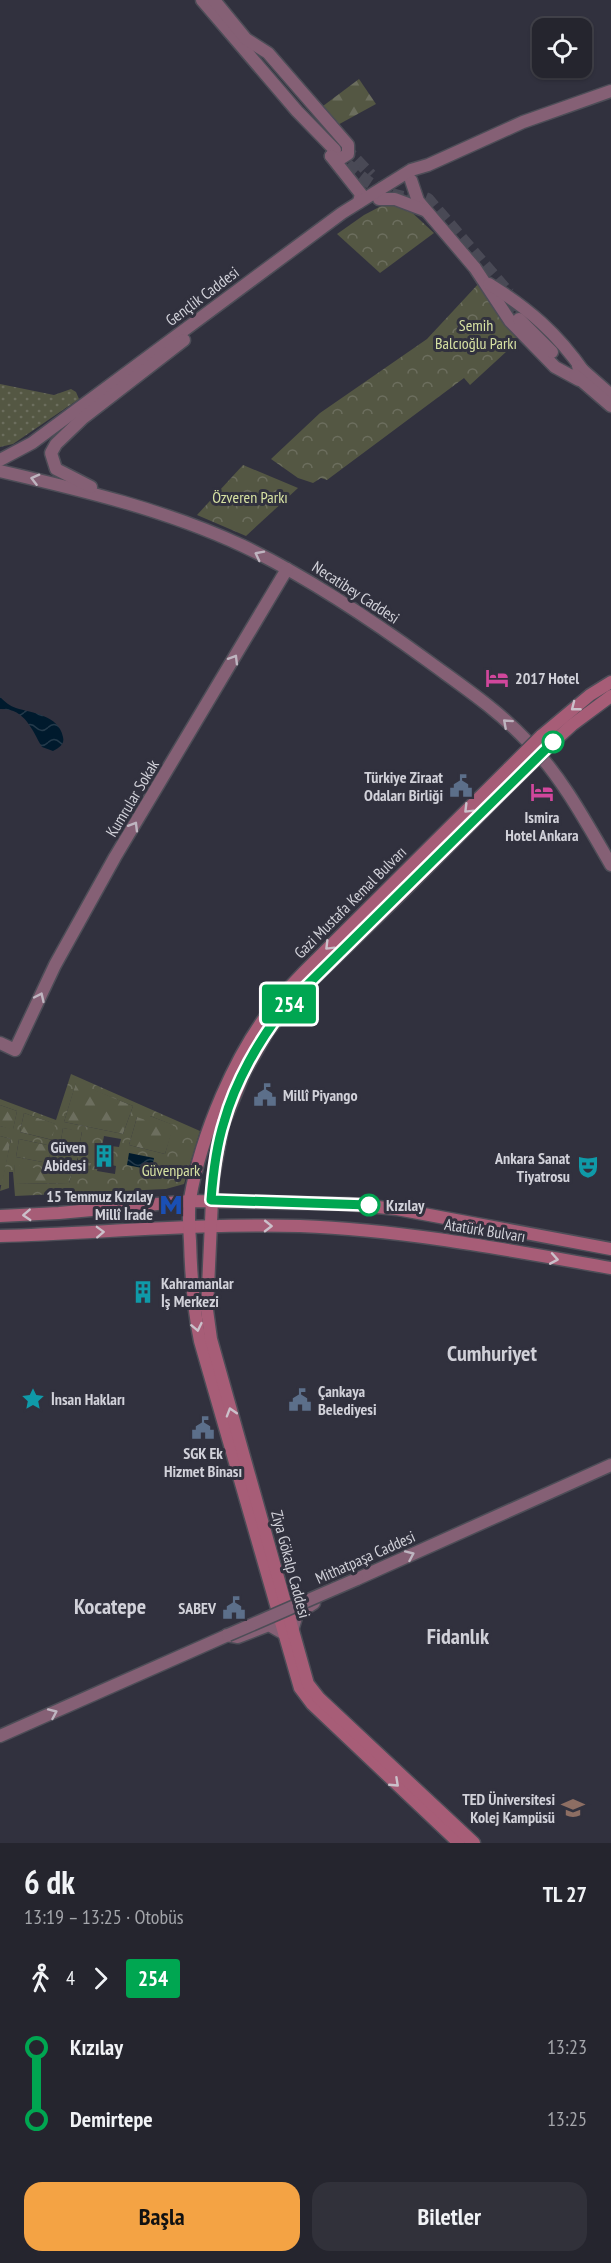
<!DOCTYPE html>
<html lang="tr">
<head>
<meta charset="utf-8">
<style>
  :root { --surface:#25252e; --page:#31313a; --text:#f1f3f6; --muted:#a3a5aa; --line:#42424a; --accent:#f4a344 }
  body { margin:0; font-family:"PT Sans Narrow",sans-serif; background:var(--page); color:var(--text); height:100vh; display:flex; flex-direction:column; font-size:22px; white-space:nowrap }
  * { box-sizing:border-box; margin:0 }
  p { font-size:20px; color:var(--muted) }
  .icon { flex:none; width:33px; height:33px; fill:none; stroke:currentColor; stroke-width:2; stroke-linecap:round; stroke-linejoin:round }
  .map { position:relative; height:1843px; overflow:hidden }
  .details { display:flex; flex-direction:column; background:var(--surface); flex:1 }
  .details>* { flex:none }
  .badge { padding:0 12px; border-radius:4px; font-size:21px; line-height:39px }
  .controls { position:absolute; left:532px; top:18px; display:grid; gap:12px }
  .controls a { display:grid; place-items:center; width:60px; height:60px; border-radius:12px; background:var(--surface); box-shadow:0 2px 4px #0004,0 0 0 2px var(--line); font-size:30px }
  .map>.badge { position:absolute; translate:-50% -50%; box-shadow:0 0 0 3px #fff }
  .legs { display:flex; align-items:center; gap:9px; height:66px; padding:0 24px; font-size:20px }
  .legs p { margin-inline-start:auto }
  .summary { display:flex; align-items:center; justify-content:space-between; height:102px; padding:0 24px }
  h1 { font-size:33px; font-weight:700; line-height:45px }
  .primary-button { display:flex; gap:12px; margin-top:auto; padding:12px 24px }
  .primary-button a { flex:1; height:69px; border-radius:18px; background:var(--accent); color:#111; font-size:24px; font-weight:700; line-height:69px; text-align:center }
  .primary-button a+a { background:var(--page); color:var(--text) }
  ul { padding:0 24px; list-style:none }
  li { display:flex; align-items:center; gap:21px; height:72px; font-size:22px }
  li i { display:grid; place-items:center; width:9px; height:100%; margin:0 8px; background:currentColor }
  li i::after { content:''; width:15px; height:15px; margin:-8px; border:4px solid; border-radius:50%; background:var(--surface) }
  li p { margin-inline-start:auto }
  li:first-child i { background:linear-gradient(#0000 50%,currentColor 0) }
  li:last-child i { background:linear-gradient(currentColor 50%,#0000 0) }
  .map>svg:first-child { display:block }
  .grass { fill:url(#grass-dots) }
  .forest { fill:url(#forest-firs) }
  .park { fill:url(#park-crowns); fill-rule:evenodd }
  .water { fill:url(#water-waves) }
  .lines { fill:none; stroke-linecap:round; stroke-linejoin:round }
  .secondary-tunnel { stroke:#494955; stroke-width:12; stroke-dasharray:12 6; stroke-linecap:butt }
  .secondary-casing { stroke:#4d4d57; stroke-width:15 }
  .primary-casing { stroke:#4d4d57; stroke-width:15 }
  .secondary { stroke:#856075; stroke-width:12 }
  .primary { stroke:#a75d77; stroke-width:12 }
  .secondary-bridge-casing { stroke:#4d4d57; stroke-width:15; stroke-linecap:butt }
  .primary-bridge-casing { stroke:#4d4d57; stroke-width:15; stroke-linecap:butt }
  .secondary-bridge { stroke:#856075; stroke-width:12 }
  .primary-bridge { stroke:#a75d77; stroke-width:12 }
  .oneway { stroke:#beb5c0 }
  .oneway2 { stroke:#cbc0ca }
  .line-1-casing { stroke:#fff; stroke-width:14 }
  .line-1 { stroke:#00a651; stroke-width:9 }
  .stop-1-dot { fill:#fff; stroke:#00a651; stroke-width:3 }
  .labels { text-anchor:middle; stroke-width:6; stroke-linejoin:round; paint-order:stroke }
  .street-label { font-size:16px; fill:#d1d1d9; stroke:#31313e }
  .park-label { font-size:16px; fill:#d7e2a3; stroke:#31313e }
  .poi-label { font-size:16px; font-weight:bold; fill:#d1d1d9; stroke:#31313e; text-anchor:end }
  .stop-label { font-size:16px; font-weight:bold; fill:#d1d1d9; stroke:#31313e; text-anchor:start }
  .district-label { font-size:22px; font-weight:bold; fill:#d1d1d9; stroke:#31313e }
</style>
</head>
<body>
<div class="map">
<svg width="611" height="1843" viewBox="0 0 611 1843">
  <defs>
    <pattern id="grass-dots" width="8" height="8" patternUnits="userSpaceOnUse" patternTransform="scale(1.5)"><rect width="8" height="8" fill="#545743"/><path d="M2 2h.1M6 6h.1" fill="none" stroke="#6c6e5e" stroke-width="1.8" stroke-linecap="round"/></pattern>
    <pattern id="forest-firs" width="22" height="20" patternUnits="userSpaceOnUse" patternTransform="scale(1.5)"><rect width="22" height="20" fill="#545743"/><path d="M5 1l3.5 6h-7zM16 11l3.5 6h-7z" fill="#6c6e5e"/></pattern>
    <pattern id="park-crowns" width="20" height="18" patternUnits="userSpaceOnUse" patternTransform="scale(1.5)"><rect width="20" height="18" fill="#545743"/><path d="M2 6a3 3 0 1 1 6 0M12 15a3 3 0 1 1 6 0" fill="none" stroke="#6c6e5e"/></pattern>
    <pattern id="water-waves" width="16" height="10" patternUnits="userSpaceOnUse" patternTransform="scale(1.5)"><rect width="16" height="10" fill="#001a2d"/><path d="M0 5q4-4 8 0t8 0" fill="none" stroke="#243a4b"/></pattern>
  </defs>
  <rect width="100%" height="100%" fill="#31313e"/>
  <path class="grass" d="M0,384L54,395L71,389L76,392L79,399L13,444L0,447Z"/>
  <g class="forest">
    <path d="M359,79L376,104L334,127L319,109Z"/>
    <path d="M76,1082L133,1106L123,1134L64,1122Z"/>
    <path d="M0,1105L17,1111L13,1130L0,1126Z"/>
    <path d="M24,1113L56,1124L53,1140L20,1132Z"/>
    <path d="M150,1116L174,1125L165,1154L129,1145L137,1117Z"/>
    <path d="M63,1128L82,1131L77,1160L91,1163L90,1170L57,1164Z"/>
    <path d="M0,1136L11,1139L2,1185H0Z"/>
    <path d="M19,1139L52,1146L48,1163L16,1157Z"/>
    <path d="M14,1164L72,1174L69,1183L15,1184Z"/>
  </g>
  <g class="park">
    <path d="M385,204L406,207L434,233L380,273L337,234L364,215Z"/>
    <path d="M480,282L521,338L470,385L464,378L327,480L321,478L313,483L298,478L271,459L320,413L427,339Z"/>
    <path d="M243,465L298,488L246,536L197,515Z"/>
    <path d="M71,1074L200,1131L184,1184L166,1189L15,1196L13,1172H9V1188L0,1191L11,1139L0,1136V1126L13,1129L17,1111L0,1105V1099L56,1120ZM76,1083L133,1106L123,1134L64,1122ZM24,1113L55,1124L52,1140L20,1132ZM150,1116L173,1125L165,1154L129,1145L137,1117L148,1121ZM63,1128L82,1132L77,1157L78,1160L91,1163L90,1170L57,1164ZM104,1136L121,1139L119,1147L111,1146L107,1164L116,1166L115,1174L97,1171ZM19,1139L52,1146L48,1163L16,1157ZM14,1165L72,1174L69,1183L16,1184Z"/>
  </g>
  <g class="water">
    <path d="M0,697C5,702 10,706 16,708C32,713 59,715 63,737C65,744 59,748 53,751L42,747C32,730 25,708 0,709Z"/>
    <path d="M129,1153L154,1158L152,1170L127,1165Z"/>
  </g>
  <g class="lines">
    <g class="secondary-tunnel">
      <path d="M344,147L371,175"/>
      <path d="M335,151C355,173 374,191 403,197"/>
      <path d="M409,191L428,199L509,293"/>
      <path d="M494,289L519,319"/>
    </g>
    <g class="secondary-casing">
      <g id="secondary">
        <path d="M202,0L297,111L335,150"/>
        <path d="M214,0L246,39L268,53L348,145V154L340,159L331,156"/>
        <path d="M331,156L361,194L359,202"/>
        <path d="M411,180L418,201L475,268L510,321L555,367L579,380"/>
        <path d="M379,199H395L424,210"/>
        <path d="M489,284C529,309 557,333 584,372"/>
        <path d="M519,319L552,352"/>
        <path d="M578,366L610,394"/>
        <path d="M575,375L611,406"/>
        <path d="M0,460L32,443L342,213L411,170L428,165L523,122L611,91"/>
        <path d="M0,471C82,490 166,510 243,546C308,577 369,618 428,661C462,686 498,710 527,741C562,777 586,822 611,865"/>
        <path d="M91,487L56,469L51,453L56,444L83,418L184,340"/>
        <path d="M0,1043L15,1050L55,965L115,857L287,569"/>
        <path d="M357,1579L611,1465"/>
        <path d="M292,1631L297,1614L314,1603"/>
        <path d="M227,1635L238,1637L269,1625L283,1633"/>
        <path d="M0,1736L228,1635"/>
      </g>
    </g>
    <g class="primary-casing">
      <g id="primary">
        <path d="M541,736L590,695L611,682"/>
        <path d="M550,745L572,725L611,696"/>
        <path d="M0,1216L59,1213L190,1201L348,1204L397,1209L611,1249"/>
        <path d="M0,1236C100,1233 200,1223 300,1226C405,1230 508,1250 611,1268"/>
        <path d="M459,1843L312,1704L300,1688L200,1341C193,1308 191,1275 190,1241C189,1227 188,1212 190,1199C201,1135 235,1053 276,1003C285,992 294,982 304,972L509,768"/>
        <path d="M474,1843L319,1698L308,1684L211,1339L207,1310L213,1178L223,1124L245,1071L268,1031L295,997L401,894L518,777"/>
      </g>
    </g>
    <use href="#secondary" class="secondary"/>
    <use href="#primary" class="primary"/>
    <g class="secondary-bridge-casing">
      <path id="secondary-bridge" d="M228,1635L357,1579"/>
    </g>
    <g class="primary-bridge-casing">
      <g id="primary-bridge">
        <path d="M509,768L541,736"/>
        <path d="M518,777L550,745"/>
      </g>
    </g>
    <use href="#secondary-bridge" class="secondary-bridge"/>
    <use href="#primary-bridge" class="primary-bridge"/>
  </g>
  <defs><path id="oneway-chevron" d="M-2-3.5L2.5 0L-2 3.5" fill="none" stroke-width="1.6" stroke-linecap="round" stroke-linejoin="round" transform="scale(1.5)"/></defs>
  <g class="oneway">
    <use href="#oneway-chevron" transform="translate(35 479) rotate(-166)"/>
    <use href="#oneway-chevron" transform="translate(259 555) rotate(-153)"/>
    <use href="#oneway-chevron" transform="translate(234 659) rotate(-59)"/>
    <use href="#oneway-chevron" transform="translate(507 723) rotate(-138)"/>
    <use href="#oneway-chevron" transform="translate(134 826) rotate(-59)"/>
    <use href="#oneway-chevron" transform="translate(40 997) rotate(-65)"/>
    <use href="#oneway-chevron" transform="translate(410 1555) rotate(-24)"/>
    <use href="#oneway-chevron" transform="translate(53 1713) rotate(-24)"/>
  </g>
  <g class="oneway2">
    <use href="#oneway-chevron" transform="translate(575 707) rotate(142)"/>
    <use href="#oneway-chevron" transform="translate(468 809) rotate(135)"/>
    <use href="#oneway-chevron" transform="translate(329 946) rotate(135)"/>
    <use href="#oneway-chevron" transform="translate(27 1215) rotate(177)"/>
    <use href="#oneway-chevron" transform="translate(268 1226) rotate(1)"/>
    <use href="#oneway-chevron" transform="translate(100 1232) rotate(-2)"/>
    <use href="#oneway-chevron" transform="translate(554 1259) rotate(10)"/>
    <use href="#oneway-chevron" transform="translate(197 1327) rotate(78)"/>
    <use href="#oneway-chevron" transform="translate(231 1412) rotate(-107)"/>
    <use href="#oneway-chevron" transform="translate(395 1783) rotate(43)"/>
  </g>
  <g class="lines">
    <g class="line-1-casing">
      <path id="line-1" d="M369,1205L211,1200C213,1174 216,1147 224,1122C235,1082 259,1040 285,1007L553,742"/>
    </g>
    <use href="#line-1" class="line-1"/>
  </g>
  <defs>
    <g id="hotel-bare" transform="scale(1.8)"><path d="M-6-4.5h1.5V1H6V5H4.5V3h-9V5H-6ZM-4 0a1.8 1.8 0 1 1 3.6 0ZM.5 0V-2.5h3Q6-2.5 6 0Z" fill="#d1479c" stroke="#31313e" stroke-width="2.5" paint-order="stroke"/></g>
    <g id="civic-bare" transform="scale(1.8)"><path d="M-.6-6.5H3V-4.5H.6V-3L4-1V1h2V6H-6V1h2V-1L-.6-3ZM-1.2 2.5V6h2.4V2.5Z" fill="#5c6f8a" stroke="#31313e" stroke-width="2.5" paint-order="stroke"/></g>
    <g id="building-bare" transform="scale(1.8)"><path d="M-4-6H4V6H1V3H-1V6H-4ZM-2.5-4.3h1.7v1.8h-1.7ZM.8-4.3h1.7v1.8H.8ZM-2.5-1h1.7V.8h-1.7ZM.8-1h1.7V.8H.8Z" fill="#0f9aa8" stroke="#31313e" stroke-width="2.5" paint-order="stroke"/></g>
    <g id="theatre-bare" transform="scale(1.8)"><path d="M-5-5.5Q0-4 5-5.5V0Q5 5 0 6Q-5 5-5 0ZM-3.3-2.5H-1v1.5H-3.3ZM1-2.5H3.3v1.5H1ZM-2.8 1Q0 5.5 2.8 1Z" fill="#0f9aa8" stroke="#31313e" stroke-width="2.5" paint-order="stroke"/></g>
    <g id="metro-bare" transform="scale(1.8)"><path d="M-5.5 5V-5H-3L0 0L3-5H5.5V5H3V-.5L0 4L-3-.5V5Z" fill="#1a4fb4" stroke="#31313e" stroke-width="2.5" paint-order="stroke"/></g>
    <g id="sight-bare" transform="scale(1.8)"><path d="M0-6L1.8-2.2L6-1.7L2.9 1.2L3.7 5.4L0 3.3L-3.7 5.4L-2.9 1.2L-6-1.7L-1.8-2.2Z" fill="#0f9aa8" stroke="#31313e" stroke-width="2.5" paint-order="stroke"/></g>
    <g id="university-bare" transform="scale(1.8)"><path d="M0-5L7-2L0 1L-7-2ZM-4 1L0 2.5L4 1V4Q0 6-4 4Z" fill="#8d6e63" stroke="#31313e" stroke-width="2.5" paint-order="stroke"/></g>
  </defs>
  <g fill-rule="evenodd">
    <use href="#hotel-bare" x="497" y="678"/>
    <use href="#civic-bare" x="461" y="786"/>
    <use href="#hotel-bare" x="542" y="792"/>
    <use href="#civic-bare" x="265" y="1095"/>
    <use href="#building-bare" x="104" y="1156"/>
    <use href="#theatre-bare" x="588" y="1167"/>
    <use href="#metro-bare" x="171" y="1205"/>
    <use href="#building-bare" x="143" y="1292"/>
    <use href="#sight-bare" x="33" y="1399"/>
    <use href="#civic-bare" x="300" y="1400"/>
    <use href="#civic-bare" x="203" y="1428"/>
    <use href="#civic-bare" x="234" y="1608"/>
    <use href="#university-bare" x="573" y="1808"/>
  </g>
  <g class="stop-1-dot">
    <circle cx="553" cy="742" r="10"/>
    <circle cx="369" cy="1205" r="10"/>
  </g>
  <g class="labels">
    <g class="street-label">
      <text transform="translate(202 296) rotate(-37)" y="6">Gençlik Caddesi</text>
      <text transform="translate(356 592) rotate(33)" y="6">Necatibey Caddesi</text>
      <text transform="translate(132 798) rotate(-59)" y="6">Kumrular Sokak</text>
      <text transform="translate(350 902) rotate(-45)" y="6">Gazi Mustafa Kemal Bulvarı</text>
      <text transform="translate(485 1230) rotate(9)" y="6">Atatürk Bulvarı</text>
      <text transform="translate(365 1557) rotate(-24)" y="6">Mithatpaşa Caddesi</text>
      <text transform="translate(291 1564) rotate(75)" y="6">Ziya Gökalp Caddesi</text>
    </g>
    <g class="park-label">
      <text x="476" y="331">Semih<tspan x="476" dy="18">Balcıoğlu Parkı</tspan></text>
      <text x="250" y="503">Özveren Parkı</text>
      <text x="171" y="1176">Güvenpark</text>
    </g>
    <g class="poi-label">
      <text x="515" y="684" text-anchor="start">2017 Hotel</text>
      <text x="443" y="783">Türkiye Ziraat<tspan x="443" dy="18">Odaları Birliği</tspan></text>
      <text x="542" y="823" text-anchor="middle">Ismira<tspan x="542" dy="18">Hotel Ankara</tspan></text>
      <text x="283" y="1101" text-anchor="start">Millî Piyango</text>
      <text x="86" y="1153">Güven<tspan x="86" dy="18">Abidesi</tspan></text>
      <text x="570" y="1164">Ankara Sanat<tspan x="570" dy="18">Tiyatrosu</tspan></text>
      <text x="153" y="1202">15 Temmuz Kızılay<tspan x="153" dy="18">Millî İrade</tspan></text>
      <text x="161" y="1289" text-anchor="start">Kahramanlar<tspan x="161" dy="18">İş Merkezi</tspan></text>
      <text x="318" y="1397" text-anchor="start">Çankaya<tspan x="318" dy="18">Belediyesi</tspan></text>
      <text x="51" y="1405" text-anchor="start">İnsan Hakları</text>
      <text x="203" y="1459" text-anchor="middle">SGK Ek<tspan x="203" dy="18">Hizmet Binası</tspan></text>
      <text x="216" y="1614">SABEV</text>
      <text x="555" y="1805">TED Üniversitesi<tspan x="555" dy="18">Kolej Kampüsü</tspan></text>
    </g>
    <g class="stop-label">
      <text x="386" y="1211">Kızılay</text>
    </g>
    <g class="district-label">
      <text x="492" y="1361">Cumhuriyet</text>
      <text x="110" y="1614">Kocatepe</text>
      <text x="458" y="1644">Fidanlık</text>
    </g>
  </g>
</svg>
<div class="controls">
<a><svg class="icon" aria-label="locate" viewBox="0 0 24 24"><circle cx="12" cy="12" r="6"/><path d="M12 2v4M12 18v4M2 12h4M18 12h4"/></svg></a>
</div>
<b class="badge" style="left:289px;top:1004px;background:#00a651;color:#fff">254</b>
</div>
<section class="details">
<div class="summary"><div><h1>6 dk</h1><p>13:19 – 13:25 · Otobüs</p></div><b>TL 27</b></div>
<div class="legs"><svg class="icon" aria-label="walk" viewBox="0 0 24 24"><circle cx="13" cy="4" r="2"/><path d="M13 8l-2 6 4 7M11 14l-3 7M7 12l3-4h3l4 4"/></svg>4<svg class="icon" aria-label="forward" viewBox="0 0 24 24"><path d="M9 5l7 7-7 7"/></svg><b class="badge" style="background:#00a651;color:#fff">254</b></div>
<ul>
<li><i style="color:#00a651"></i><b>Kızılay</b><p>13:23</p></li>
<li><i style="color:#00a651"></i><b>Demirtepe</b><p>13:25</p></li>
</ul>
<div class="primary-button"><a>Başla</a><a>Biletler</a></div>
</section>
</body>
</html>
